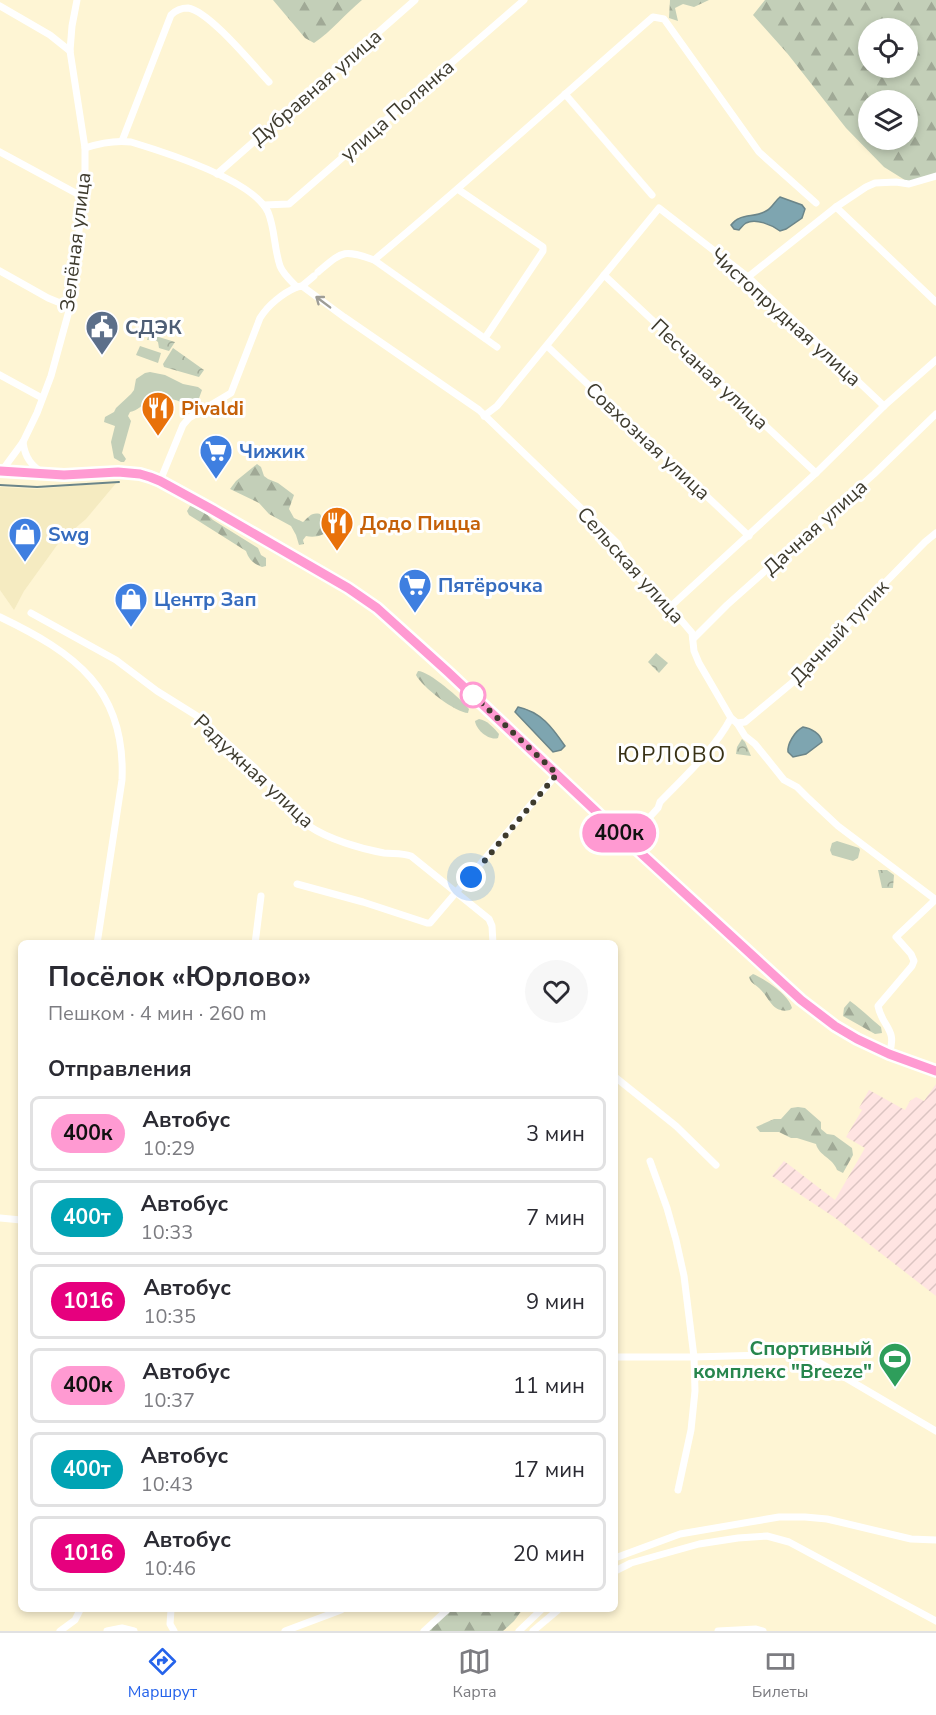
<!DOCTYPE html>
<html lang="ru">
<head>
<meta charset="utf-8">
<style>
  :root { --surface:#fff; --page:#f7f7f7; --text:#2b2b33; --muted:#7c7c81; --line:#e1e1e2; --accent:#2563eb }
  body { margin:0; font-family:"Nunito Sans",sans-serif; background:var(--page); color:var(--text); height:100vh; display:flex; flex-direction:column; font-size:22px; white-space:nowrap }
  * { box-sizing:border-box; margin:0 }
  p { font-size:20px; color:var(--muted) }
  .icon { flex:none; width:33px; height:33px; fill:none; stroke:currentColor; stroke-width:2; stroke-linecap:round; stroke-linejoin:round }
  .map { position:relative; flex:1; overflow:hidden }
  .details { position:absolute; left:18px; top:940px; width:600px; height:672px; display:flex; flex-direction:column; background:var(--surface); border-radius:9px; box-shadow:0 3px 9px #0003 }
  .details>* { flex:none }
  .badge { padding:0 12px; border-radius:20px; font-size:21px; line-height:39px }
  .tools { position:absolute; left:858px; top:18px; display:grid; gap:12px }
  .tools a { display:grid; place-items:center; width:60px; height:60px; border-radius:50%; background:var(--surface); box-shadow:0 3px 9px #0003; font-size:30px }
  .you { position:absolute; width:30px; height:30px; margin:-15px; border:4px solid #fff; border-radius:50%; background:#1a73e8; box-shadow:0 0 0 9px #1a73e833 }
  .map>.badge { position:absolute; translate:-50% -50%; box-shadow:0 0 0 3px #fff }
  h2 { padding:0 30px; font-size:22px; line-height:54px }
  .round { display:grid; place-items:center; flex:none; width:63px; height:63px; border-radius:32px; background:var(--page) }
  .overview { display:flex; align-items:center; justify-content:space-between; height:102px; padding:0 30px }
  h1 { font-size:28px; font-weight:700; line-height:45px }
  ul { padding:0; list-style:none }
  li { display:flex; align-items:center; gap:18px; height:75px; margin:0 12px 9px; padding:0 18px; border:3px solid var(--line); border-radius:9px }
  li div { flex:1 }
  li b { display:block; font-size:22px }
  li em { font-style:normal }
  li .badge { min-width:66px; font-weight:700; text-align:center }
  .dock { display:flex; justify-content:space-around; align-items:center; height:84px; border-top:2px solid var(--line); background:var(--surface); font-size:16px; color:var(--muted) }
  .dock a { display:grid; justify-items:center; gap:3px }
  .dock .on { color:var(--accent) }
  .map>svg:first-child { display:block }
  .built { fill:#f5ebc1 }
  .industrial { fill:url(#industrial-furrows) }
  .grass { fill:#c3cfb8 }
  .forest { fill:url(#forest-firs); fill-rule:evenodd }
  .park { fill:url(#park-crowns) }
  .water { fill:#7ea5b0; stroke:#6b8589; stroke-width:1.5 }
  .lines { fill:none; stroke-linecap:round; stroke-linejoin:round }
  .stream { stroke:#6b8589; stroke-width:2 }
  .minor { stroke:#fff; stroke-width:7 }
  .major { stroke:#bbf1da; stroke-width:8 }
  .oneway { stroke:#9e9d96 }
  .line-casing { stroke:#fff; stroke-width:14 }
  .line { stroke:#ff9ad2; stroke-width:9 }
  .walk { stroke:#3e3b2e; stroke-width:6; stroke-dasharray:0 10.8 }
  .stop-dot { fill:#fff; stroke:#ff9ad2; stroke-width:3 }
  .labels { text-anchor:middle; stroke-width:6; stroke-linejoin:round; paint-order:stroke }
  .street-label { font-size:20px; fill:#3e3b2e; stroke:#fff }
  .service-label { font-size:20px; font-weight:bold; fill:#4e5e75; stroke:#fff; text-anchor:start }
  .food-label { font-size:20px; font-weight:bold; fill:#c56008; stroke:#fff; text-anchor:start }
  .shop-label { font-size:20px; font-weight:bold; fill:#366cbe; stroke:#fff; text-anchor:start }
  .leisure-label { font-size:20px; font-weight:bold; fill:#27864d; stroke:#fff; text-anchor:end }
  .quarter-label { font-size:22px; letter-spacing:1.5px; fill:#383115; stroke:#fff }
</style>
</head>
<body>
<div class="map">
<svg width="936" height="1631" viewBox="0 0 936 1631">
  <defs>
    <pattern id="industrial-furrows" width="10" height="10" patternUnits="userSpaceOnUse" patternTransform="scale(1.5)"><rect width="10" height="10" fill="#ffe4e2"/><path d="M-1 1l2-2M0 10L10 0M9 11l2-2" fill="none" stroke="#dcc4c2"/></pattern>
    <pattern id="forest-firs" width="22" height="20" patternUnits="userSpaceOnUse" patternTransform="scale(1.5)"><rect width="22" height="20" fill="#c3cfb8"/><path d="M5 1l3.5 6h-7zM16 11l3.5 6h-7z" fill="#a0a996"/></pattern>
    <pattern id="park-crowns" width="20" height="18" patternUnits="userSpaceOnUse" patternTransform="scale(1.5)"><rect width="20" height="18" fill="#c3cfb8"/><path d="M2 6a3 3 0 1 1 6 0M12 15a3 3 0 1 1 6 0" fill="none" stroke="#a0a996"/></pattern>
  </defs>
  <rect width="100%" height="100%" fill="#fef5d4"/>
  <path class="built" d="M117,482L86,519L60,541L24,591L14,610L0,590V487L37,489Z"/>
  <path class="industrial" d="M936,1084V1296L834,1217L772,1176L784,1161L835,1200L865,1148L846,1137L862,1110L859,1108L869,1090L905,1110L910,1101L916,1097L924,1101Z"/>
  <g class="grass">
    <path d="M140,346L161,353L158,363L136,355Z"/>
    <path d="M150,372L165,375L183,384L198,387L202,390L198,401L190,407C179,399 159,394 147,402C141,406 138,410 130,412L128,416L131,421L122,453L126,459L124,462H121L114,458L111,442L115,426L104,422L105,417L114,412L116,408L131,394L134,390L136,379L145,373Z"/>
    <path d="M837,841L859,848L860,850L858,858L853,861L832,855L830,850L832,843Z"/>
  </g>
  <g class="forest">
    <path d="M273,0H362C345,14 332,31 314,43L305,38Z"/>
    <path d="M670,0H709L694,7L683,4L675,8L678,21L669,18Z"/>
    <path d="M765,0H936V173L908,182L884,167L846,128L787,53L753,15ZM868,28H908V68H868ZM868,100H908V140H868Z"/>
    <path d="M257,464L261,467L264,476L268,479L278,483L294,495L289,509L294,518L303,522C309,517 311,512 320,514L329,529C325,536 314,538 306,536L303,540L304,544L299,545L296,535L291,526L269,514L259,503L230,489L236,481Z"/>
    <path d="M190,506C199,507 207,514 213,520L258,548L261,555L266,558V566L262,567C254,564 249,560 246,551L189,515L187,511Z"/>
    <path d="M418,671C429,671 461,699 469,709L468,713C456,713 422,687 416,675Z"/>
    <path d="M479,719C487,720 494,728 499,734L498,738C489,741 476,730 475,721Z"/>
    <path d="M753,974C765,979 789,995 792,1008L790,1010C772,1014 770,998 759,988C754,983 751,984 749,977Z"/>
    <path d="M850,1001C861,1009 870,1018 881,1027L882,1033L875,1034L843,1016L844,1008Z"/>
    <path d="M798,1107L805,1108L821,1122V1129L827,1134L834,1135L852,1148L853,1155L843,1173L837,1170C833,1158 819,1156 816,1144L797,1138H791L779,1132H760L756,1127L774,1119H781L791,1108Z"/>
    <path d="M450,1610H522L514,1621L503,1631H428Z"/>
  </g>
  <g class="park">
    <path d="M149,334L175,342L169,351L159,348L158,342L154,339L147,340Z"/>
    <path d="M173,348L204,370L199,377L164,367L163,364Z"/>
    <path d="M656,653L668,663L659,673L648,662Z"/>
    <path d="M742,739L745,742L751,756L736,754L737,747Z"/>
    <path d="M878,870H887L894,875L893,888H882Z"/>
  </g>
  <g class="water">
    <path d="M780,197L802,205L805,209L802,218L786,229L780,231C772,225 756,218 746,223C743,225 741,228 739,230L734,229L731,225C739,213 755,218 766,211C772,208 774,202 780,197Z"/>
    <path d="M518,707C541,712 552,727 565,746L561,750L553,752L515,712Z"/>
    <path d="M803,727C811,728 821,734 822,742L806,754L793,757L788,752C787,744 795,731 803,727Z"/>
  </g>
  <g class="lines">
    <path class="stream" d="M0,485L37,487L119,482"/>
    <g class="minor">
      <path d="M0,6L50,35L70,51"/>
      <path d="M565,94L652,195"/>
      <path d="M122,141L171,15C175,11 181,8 188,8C209,11 253,65 269,82"/>
      <path d="M85,148C100,143 115,140 131,142C164,152 253,180 268,212C275,229 274,248 280,266C283,274 291,281 297,287L302,286L344,317L479,410L611,537L618,544L631,571L670,607L692,633L694,651L699,663L731,718L737,723L745,736L755,744L768,760L784,780L797,787L807,797L838,826L936,900"/>
      <path d="M0,152L83,197"/>
      <path d="M217,174L415,0"/>
      <path d="M459,190L543,247V251L485,338"/>
      <path d="M264,205L289,204L524,0"/>
      <path d="M836,207L936,302"/>
      <path d="M374,260L497,347"/>
      <path d="M0,271L48,298L70,307"/>
      <path d="M318,272C343,251 343,249 374,260C469,181 560,98 653,17L664,19L759,152L816,203"/>
      <path d="M604,275L816,473"/>
      <path d="M748,277L836,207L866,187L875,183L896,182L909,184L936,176"/>
      <path d="M302,286L314,276"/>
      <path d="M547,346L749,536"/>
      <path d="M0,375L42,398"/>
      <path d="M484,416L497,406L659,208L748,277L884,406"/>
      <path d="M23,442C25,458 31,465 44,474"/>
      <path d="M1,472L23,442L37,413L51,376L70,307L83,197L85,170V148L70,51L72,26L77,0"/>
      <path d="M160,481L183,425L189,418L231,393L260,318C268,305 283,293 297,287"/>
      <path d="M670,607L816,473L884,406L936,360"/>
      <path d="M31,613L116,660L157,691L197,716L254,767L309,826C328,839 361,849 384,853C393,854 402,853 411,856L489,919L492,926L493,944"/>
      <path d="M0,617C75,653 126,689 122,780L97,944"/>
      <path d="M693,639L727,605L874,474L936,414"/>
      <path d="M737,723L745,722L793,682L820,657L874,594L925,542L936,533"/>
      <path d="M628,841L658,808L660,802C685,776 714,750 731,718"/>
      <path d="M297,884L363,902L427,923H430L557,774"/>
      <path d="M255,944L261,896"/>
      <path d="M889,1054C898,1029 882,1027 878,1006L912,966L914,961L911,954L896,937L935,900"/>
      <path d="M615,1077L676,1126L716,1165"/>
      <path d="M650,1161L667,1208L676,1240L684,1276L694,1357L695,1391L691,1430L678,1490"/>
      <path d="M0,1218L21,1220"/>
      <path d="M615,1357H694L797,1354L810,1357L936,1431"/>
      <path d="M615,1558L680,1534L779,1517H805L827,1519L911,1539L936,1540"/>
      <path d="M615,1571L631,1563L699,1544L738,1538L767,1536L789,1542L936,1621"/>
      <path d="M171,1610L170,1624L174,1631"/>
      <path d="M60,1631L75,1620L80,1610"/>
      <path d="M107,1631L122,1628L134,1631"/>
      <path d="M285,1631L341,1610"/>
      <path d="M424,1631L447,1610"/>
      <path d="M519,1631L541,1610"/>
      <path d="M533,1631L558,1610"/>
      <path d="M718,1631L756,1629L763,1631"/>
    </g>
    <path class="major" d="M0,471L64,475L118,472L130,473L150,477L160,481L213,510L348,589L377,608L449,672L620,834L801,1000L835,1026L857,1039L889,1054L936,1071"/>
  </g>
  <defs><path id="oneway-shaft" d="M-6 0H5M1.5-3L5.5 0L1.5 3" fill="none" stroke-width="1.6" stroke-linecap="round" stroke-linejoin="round" transform="scale(1.5)"/></defs>
  <use class="oneway" href="#oneway-shaft" transform="translate(323 302) rotate(-143)"/>
  <g class="lines">
    <g class="line-casing">
      <path id="line" d="M0,471L64,475L118,472L140,474L150,477L160,481L213,510L348,588L377,608L448,672L620,834L801,1000L835,1026L857,1039L889,1054L936,1071"/>
    </g>
    <use href="#line" class="line"/>
    <path class="walk" d="M471,877L557,774L473,695"/>
  </g>
  <defs>
    <g id="civic-pin" transform="scale(1.725)"><path d="M0 17L-7.5 6A9.5 9.5 0 1 1 7.5 6Z" fill="#5c6f8a" stroke="#fff"/><path d="M-.6-6.5H3V-4.5H.6V-3L4-1V1h2V6H-6V1h2V-1L-.6-3ZM-1.2 2.5V6h2.4V2.5Z" fill="#fff"/></g>
    <g id="restaurant-pin" transform="scale(1.725)"><path d="M0 17L-7.5 6A9.5 9.5 0 1 1 7.5 6Z" fill="#e8710a" stroke="#fff"/><path d="M-5-6h1v4h1v-4h1v4h1v-4h1v5L-1.5 .5V6h-2V.5L-5-1ZM5-6V6H3V1.5H1.5Q1.5-4 5-6Z" fill="#fff"/></g>
    <g id="supermarket-pin" transform="scale(1.725)"><path d="M0 17L-7.5 6A9.5 9.5 0 1 1 7.5 6Z" fill="#3f7fe0" stroke="#fff"/><path d="M-6-5.5h2.5l.6 2H6L4.5 2H-2.5L-4.4-4H-6ZM-1.5 3.2a1.3 1.3 0 1 0 .1 0ZM3 3.2a1.3 1.3 0 1 0 .1 0Z" fill="#fff"/></g>
    <g id="shop-pin" transform="scale(1.725)"><path d="M0 17L-7.5 6A9.5 9.5 0 1 1 7.5 6Z" fill="#3f7fe0" stroke="#fff"/><path d="M-5-2.5h2.3a2.7 3.5 0 0 1 5.4 0H5L5.5 6h-11ZM-1.5-2.5h3a1.5 2.3 0 0 0-3 0Z" fill="#fff"/></g>
    <g id="stadium-pin" transform="scale(1.725)"><path d="M0 17L-7.5 6A9.5 9.5 0 1 1 7.5 6Z" fill="#2e9e5b" stroke="#fff"/><path d="M0-5a6.5 5 0 1 0 0 10a6.5 5 0 1 0 0-10ZM-3.5-1.8h7v3.6h-7Z" fill="#fff"/></g>
  </defs>
  <g fill-rule="evenodd">
    <use href="#civic-pin" x="102" y="327"/>
    <use href="#restaurant-pin" x="158" y="408"/>
    <use href="#supermarket-pin" x="216" y="451"/>
    <use href="#restaurant-pin" x="337" y="523"/>
    <use href="#shop-pin" x="25" y="534"/>
    <use href="#supermarket-pin" x="415" y="585"/>
    <use href="#shop-pin" x="131" y="599"/>
    <use href="#stadium-pin" x="895" y="1359"/>
  </g>
  <circle class="stop-dot" cx="473" cy="695" r="12"/>
  <g class="labels">
    <g class="street-label">
      <text transform="translate(316 87) rotate(-41)" y="7">Дубравная улица</text>
      <text transform="translate(397 110) rotate(-41)" y="7">улица Полянка</text>
      <text transform="translate(75 242) rotate(-83)" y="7">Зелёная улица</text>
      <text transform="translate(786 317) rotate(42)" y="7">Чистопрудная улица</text>
      <text transform="translate(710 374) rotate(43)" y="7">Песчаная улица</text>
      <text transform="translate(648 441) rotate(43)" y="7">Совхозная улица</text>
      <text transform="translate(815 527) rotate(-42)" y="7">Дачная улица</text>
      <text transform="translate(631 565) rotate(48)" y="7">Сельская улица</text>
      <text transform="translate(839 632) rotate(-47)" y="7">Дачный тупик</text>
      <text transform="translate(254 771) rotate(43)" y="7">Радужная улица</text>
    </g>
    <g class="service-label">
      <text x="125" y="334">СДЭК</text>
    </g>
    <g class="food-label">
      <text x="181" y="415">Pivaldi</text>
      <text x="360" y="530">Додо Пицца</text>
    </g>
    <g class="shop-label">
      <text x="239" y="458">Чижик</text>
      <text x="48" y="541">Swg</text>
      <text x="438" y="592">Пятёрочка</text>
      <text x="154" y="606">Центр Зап</text>
    </g>
    <g class="leisure-label">
      <text x="872" y="1355">Спортивный<tspan x="872" dy="23">комплекс "Breeze"</tspan></text>
    </g>
    <g class="quarter-label">
      <text x="672" y="762">ЮРЛОВО</text>
    </g>
  </g>
</svg>
<div class="tools">
<a><svg class="icon" aria-label="locate" viewBox="0 0 24 24"><circle cx="12" cy="12" r="6"/><path d="M12 2v4M12 18v4M2 12h4M18 12h4"/></svg></a>
<a><svg class="icon" aria-label="layers" viewBox="0 0 24 24"><path d="M12 4l9 5-9 5-9-5zM3 14l9 5 9-5"/></svg></a>
</div>
<div class="you" style="left:471px;top:877px"></div>
<b class="badge" style="left:619px;top:833px;background:#ff9ad2;color:#111">400к</b>
<section class="details">
<div class="overview"><div><h1>Посёлок «Юрлово»</h1><p>Пешком · 4 мин · 260 m</p></div><a class="round"><svg class="icon" aria-label="heart" viewBox="0 0 24 24"><path d="M12 20l-8-8c-3-5 5-10 8-4 3-6 11-1 8 4z"/></svg></a></div>
<h2>Отправления</h2>
<ul>
<li><span class="badge" style="background:#ff9ad2;color:#111">400к</span><div><b>Автобус</b><p>10:29</p></div><em>3 мин</em></li>
<li><span class="badge" style="background:#00a3b4;color:#fff">400т</span><div><b>Автобус</b><p>10:33</p></div><em>7 мин</em></li>
<li><span class="badge" style="background:#e6007e;color:#fff">1016</span><div><b>Автобус</b><p>10:35</p></div><em>9 мин</em></li>
<li><span class="badge" style="background:#ff9ad2;color:#111">400к</span><div><b>Автобус</b><p>10:37</p></div><em>11 мин</em></li>
<li><span class="badge" style="background:#00a3b4;color:#fff">400т</span><div><b>Автобус</b><p>10:43</p></div><em>17 мин</em></li>
<li><span class="badge" style="background:#e6007e;color:#fff">1016</span><div><b>Автобус</b><p>10:46</p></div><em>20 мин</em></li>
</ul>
</section>
</div>
<nav class="dock">
<a class="on"><svg class="icon" aria-label="directions" viewBox="0 0 24 24"><path d="M12 3l9 9-9 9-9-9zM9 14v-3h6M13 9l2 2-2 2"/></svg>Маршрут</a>
<a><svg class="icon" aria-label="map" viewBox="0 0 24 24"><path d="M3 6l6-2 6 2 6-2v14l-6 2-6-2-6 2zM9 4v14M15 6v14"/></svg>Карта</a>
<a><svg class="icon" aria-label="tickets" viewBox="0 0 24 24"><path d="M3 7h18v10H3zM15 7v10"/></svg>Билеты</a>
</nav>
</body>
</html>
